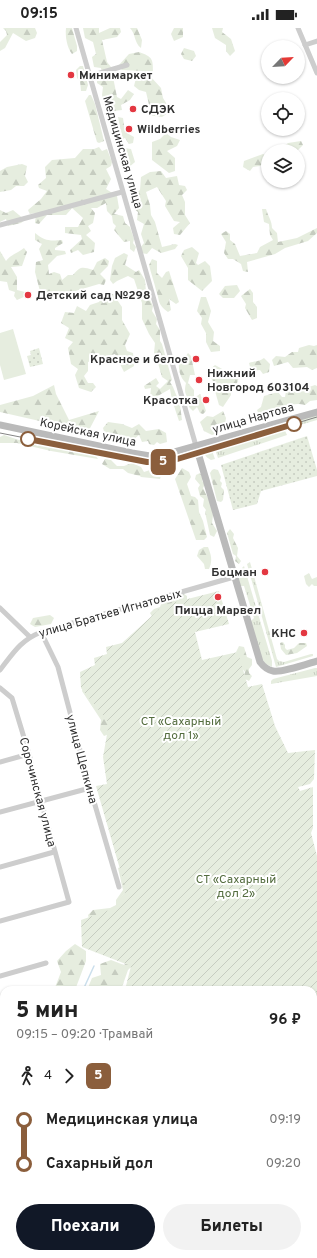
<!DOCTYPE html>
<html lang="ru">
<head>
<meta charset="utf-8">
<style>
  :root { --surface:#fff; --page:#f2f2f2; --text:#222; --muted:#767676; --accent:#111827 }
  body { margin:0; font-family:Overpass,sans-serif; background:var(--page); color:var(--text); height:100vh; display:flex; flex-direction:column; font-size:15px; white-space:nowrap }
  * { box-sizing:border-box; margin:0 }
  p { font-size:13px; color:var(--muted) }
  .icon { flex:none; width:22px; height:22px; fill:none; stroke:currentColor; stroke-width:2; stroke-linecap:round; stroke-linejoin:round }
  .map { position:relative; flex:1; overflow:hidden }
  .panel { position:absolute; left:0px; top:958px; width:317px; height:272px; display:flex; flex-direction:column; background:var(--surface); border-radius:12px 12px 0 0; box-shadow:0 1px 3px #0004 }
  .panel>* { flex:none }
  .badge { padding:0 8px; border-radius:6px; font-size:14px; line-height:26px }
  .needle { width:26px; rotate:65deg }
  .buttons { position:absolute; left:261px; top:12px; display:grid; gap:8px }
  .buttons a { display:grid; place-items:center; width:44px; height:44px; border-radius:50%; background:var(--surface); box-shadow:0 1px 3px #0004; font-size:20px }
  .map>.badge { position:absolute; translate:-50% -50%; box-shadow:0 0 0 2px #fff }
  .legs { display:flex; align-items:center; gap:6px; height:44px; padding:0 16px; font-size:13px }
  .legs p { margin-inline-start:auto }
  .summary { display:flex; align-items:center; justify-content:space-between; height:68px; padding:0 16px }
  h1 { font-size:22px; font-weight:800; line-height:30px }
  .primary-button { display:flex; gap:8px; margin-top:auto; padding:8px 16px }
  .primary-button a { flex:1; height:46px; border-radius:24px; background:var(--accent); color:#fff; font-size:16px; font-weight:800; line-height:46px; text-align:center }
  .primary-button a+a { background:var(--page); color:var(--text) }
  ul { padding:0 16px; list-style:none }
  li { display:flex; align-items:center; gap:14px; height:44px; font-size:15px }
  li i { display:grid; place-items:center; width:6px; height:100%; margin:0 5px; background:currentColor }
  li i::after { content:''; width:10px; height:10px; margin:-5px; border:3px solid; border-radius:50%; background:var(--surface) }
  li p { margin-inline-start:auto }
  li:first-child i { background:linear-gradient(#0000 50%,currentColor 0) }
  li:last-child i { background:linear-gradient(currentColor 50%,#0000 0) }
  .status { display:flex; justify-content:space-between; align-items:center; height:28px; padding:0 20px; background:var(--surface); direction:ltr }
  .status svg { height:11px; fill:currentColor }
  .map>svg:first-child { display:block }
  .grass { fill:url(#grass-tufts) }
  .forest { fill:url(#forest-firs) }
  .park { fill:url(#park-dots) }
  .garden { fill:url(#garden-furrows) }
  .pitch { fill:#e6eddf }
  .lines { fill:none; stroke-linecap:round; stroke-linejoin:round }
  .stream { stroke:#cbdfec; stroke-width:1.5 }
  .street { stroke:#cdcdcd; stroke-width:5 }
  .secondary { stroke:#bababa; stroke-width:7 }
  .tram { stroke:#858585; stroke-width:1 }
  .line-1-casing { stroke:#fff; stroke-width:9 }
  .line-1 { stroke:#8b5e3c; stroke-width:6 }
  .poi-dot { fill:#e33741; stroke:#fff; stroke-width:1.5 }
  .stop-1-dot { fill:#fff; stroke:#8b5e3c; stroke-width:2 }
  .labels { text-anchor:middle; stroke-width:4; stroke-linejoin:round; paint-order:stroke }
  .poi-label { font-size:12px; font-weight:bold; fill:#303030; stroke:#fff; text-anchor:start }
  .street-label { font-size:12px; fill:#303030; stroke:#fff }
  .park-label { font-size:12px; fill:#536c3e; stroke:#fff }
</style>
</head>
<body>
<div class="status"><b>09:15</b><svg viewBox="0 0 49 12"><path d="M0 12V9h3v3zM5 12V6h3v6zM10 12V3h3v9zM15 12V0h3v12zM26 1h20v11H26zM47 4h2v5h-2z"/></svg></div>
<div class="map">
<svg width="317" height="1230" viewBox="0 0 317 1230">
  <defs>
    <pattern id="grass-tufts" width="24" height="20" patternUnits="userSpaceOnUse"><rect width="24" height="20" fill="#e6eddf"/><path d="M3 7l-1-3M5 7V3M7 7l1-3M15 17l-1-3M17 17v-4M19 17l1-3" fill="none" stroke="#c6ccc0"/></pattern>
    <pattern id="forest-firs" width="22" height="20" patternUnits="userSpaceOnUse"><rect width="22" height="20" fill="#e6eddf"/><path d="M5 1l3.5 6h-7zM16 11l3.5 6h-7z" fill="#c6ccc0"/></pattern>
    <pattern id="park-dots" width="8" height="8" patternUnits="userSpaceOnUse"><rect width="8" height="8" fill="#e6eddf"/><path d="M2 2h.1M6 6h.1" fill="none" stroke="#c6ccc0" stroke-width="1.8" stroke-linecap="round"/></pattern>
    <pattern id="garden-furrows" width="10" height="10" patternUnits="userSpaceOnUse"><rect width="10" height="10" fill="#e6eddf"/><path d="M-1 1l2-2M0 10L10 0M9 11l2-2" fill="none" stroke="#c6ccc0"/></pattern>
  </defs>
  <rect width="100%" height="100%" fill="#fff"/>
  <g class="grass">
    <path d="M317,386V392L286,401L284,395Z"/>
    <path d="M282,396L287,407L218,430L213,416Z"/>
    <path d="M210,417L215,431L211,432C205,429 204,426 203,419Z"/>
    <path d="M250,534L277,631L279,633L284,634L311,626H313V628L276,639L247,536Z"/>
    <path d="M244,538L272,633V639L266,636L262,631L250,594L254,590L244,558H239L236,546Z"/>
    <path d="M315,640H317V648L271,656V653L273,651Z"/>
  </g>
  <g class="forest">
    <path d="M3,0H35L37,5L35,10L26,13L13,5L5,20L0,23V14L7,7L6,3Z"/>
    <path d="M66,0H72L77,18V23L72,26C67,20 65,8 66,0Z"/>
    <path d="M83,0H99V5L110,0H120L121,4L117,9L102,12L107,34L111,39L117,69L121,71L128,62L134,66L130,72L121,77L122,82L106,84L102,67L103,59L97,55V49L102,46L101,40L94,39L92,29L96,26L93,14L85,10Z"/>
    <path d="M130,0H137L142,12L141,20C134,15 136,6 130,0Z"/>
    <path d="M174,0H183V9L174,13L171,6Z"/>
    <path d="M212,0H223L222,4L231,11L235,23L230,28L226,23V17L215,10Z"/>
    <path d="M184,20L194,23L196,28L192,33L184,31L181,26Z"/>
    <path d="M139,24C153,29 153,31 153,45L149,46L142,43L122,42L118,38L129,26Z"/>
    <path d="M80,38H83L88,57L86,63H81L80,53L77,50L76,42Z"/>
    <path d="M150,48L161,60L163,70L171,83L162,89L147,87L150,81L146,64L139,62L134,58L136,50Z"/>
    <path d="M89,67H91L95,76L104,113L99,115L97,114L85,73Z"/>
    <path d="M118,89L123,90L125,104L134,109L133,115L129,116L125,110L120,112L114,109V103L120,99Z"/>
    <path d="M166,105L171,109L180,112L177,118L167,123L175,130V143L169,145L152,132V114L160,111Z"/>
    <path d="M301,113L303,117L298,122L273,123L277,121H281L288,115Z"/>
    <path d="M121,116L124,120L131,121L135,134L128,140L120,135L117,119Z"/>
    <path d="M99,119L102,123L107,121L112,134L111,138L106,141L111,151L106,161L117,168L119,180L114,186L123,188L125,195L130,199L134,211L133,215L136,219L134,224L130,221V213L124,214L114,202L116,198L113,195L112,188L107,183L106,175L97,180H91L95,185L93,195L88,198L91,203L86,207L95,215L94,224L83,227L78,222L71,225L70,222L82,211L81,207L65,205V199H78L83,190L72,180L66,187H47L39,196L35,195L36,185L30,186L28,182L41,171L47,163L39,160L38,157L46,150L45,139L52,132L75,130L83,121H94Z"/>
    <path d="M263,126L266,127L268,126V133L260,138L253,139L250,143L243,139L244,133Z"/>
    <path d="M22,136L27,138L25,148L28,154L24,158H16L11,162L0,164V143L7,139Z"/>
    <path d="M161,143L166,150L177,148L179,157L185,158L187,162L182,167L185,174V187L190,195L180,207L174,206L173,200L180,194L174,193L165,178L166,173L157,159L146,164L150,177L151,187L155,194L162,219L175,216L178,217L175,221L161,225L152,220L147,226L141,225L140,220L144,215L141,206L144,196L137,192L138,184L134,181L136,176L131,169L140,162L141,149L150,144Z"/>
    <path d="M262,181H266C268,188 272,193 272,200L277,205L278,214L297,210L317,200V205L308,213L285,220L275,226L247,234L248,244L243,243L241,236L233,231H228L224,225L226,214L221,206L226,203L230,206V212L235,216L240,228L257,225L260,219L273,212L270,207L269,196L264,194Z"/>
    <path d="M0,182L6,185L13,182L25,192L21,195L8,198L6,191L0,194Z"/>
    <path d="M35,205C45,213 49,213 62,212L63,215L55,220V222L65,223L66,226L57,228L48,237L49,246L54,244L60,246L62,252L68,247H73C81,238 82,239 93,242L97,234L105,230L109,233L108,238L100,246L106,252L104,257L99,256L62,267L52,265L46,274L42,271L35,244L36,234L43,232L39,221L42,216L35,212Z"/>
    <path d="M192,219L199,225L196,235L198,237L205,233L210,238L212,253L202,263L188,252V240L181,228L184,222Z"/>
    <path d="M24,220L27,224L22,238L11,239L17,249V262L25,264L26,268L17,272L14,268L15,264L9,262L7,254L0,253V223L6,233C10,227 18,225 24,220Z"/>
    <path d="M124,225L128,227L125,237L136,244L139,242L145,252L146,264L153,278L152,283L157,291L156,296L160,302V313L162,316L172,352L170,354L173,359L177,369L175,373L180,377L182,392L179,393L172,372L170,361L156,369H150L151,360L145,361L144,358L156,350L159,355L156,358L160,361L168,353L162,349L156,328L154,325L155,315L149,306L142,291V275L134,251L128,248L117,253L113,256L110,252L112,238L115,230Z"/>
    <path d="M152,231L157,233V245L162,250L166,244L169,243L179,274L176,276L169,271L171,282L168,284C157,276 160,273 156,262C154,254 151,245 149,237Z"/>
    <path d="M237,257L240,263L234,270H223L219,266L225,258Z"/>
    <path d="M250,261L253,265V274L257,279V290L252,292L245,280L246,276L241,268Z"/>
    <path d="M105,265L113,266L122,279V292L130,306L125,317L127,323L133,325L134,338L124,344L115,326L88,334V343L84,348L88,355H93L96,359L91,364L79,360L75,347L78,341L71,336L68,320L73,314L65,310L69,300L61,295L65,284L74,285L77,278L86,283L90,277L99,274Z"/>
    <path d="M201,269H206L211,283L208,294L214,304L213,313L220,318V323L211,324L206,314V305L201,296L202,290L197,283Z"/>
    <path d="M309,317L314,318L317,317V340L312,342L307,339L293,340L288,334L274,338L272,332L276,328L285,329L292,324H298L299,320Z"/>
    <path d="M188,325L191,328L195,347H190L188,355L194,362V370L200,366L201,368L206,383L203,386L200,385L197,379L193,383L189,379V372C185,366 184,363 186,355C180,350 177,339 180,331H184Z"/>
    <path d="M264,330L270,336L269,344L263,346L260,342L251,343L249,335C255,333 258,334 264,330Z"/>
    <path d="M215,337L231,346L238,342L240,347L237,355L230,359L231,367L223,379L219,377L215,363L217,358L212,352L209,342Z"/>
    <path d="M54,357L56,366L69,392L99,383L88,404L0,384V377L33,368Z"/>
    <path d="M315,357L317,358V372L310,373L305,377C290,373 286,381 274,386L270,383L263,388L259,387L257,382L261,379L264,368L278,364L282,369H285L286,363L291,359L297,363Z"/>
    <path d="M223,383L226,390L224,403L212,407L204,403L200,394L207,388L213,389Z"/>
    <path d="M108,394L122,396L132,400L139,396L146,403L159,401L166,405L167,414L160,416L157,414L154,417L149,416L148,413L142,414L139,407L134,411L116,407H105L103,400Z"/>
    <path d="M4,407L19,412L23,411L29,416L34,413L37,418L42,416L52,420L57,418L66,422L70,421L76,424H86L95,427L98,431L51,423L17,415H0V409Z"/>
    <path d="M105,431L111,432L117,438H124L132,435L141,439L144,444L156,440L162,444L160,451L141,449L140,448L128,445L123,441H110L102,436Z"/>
    <path d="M182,440L189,444L191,449L187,456L191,468L195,469L198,472L199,484L203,493L207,509L204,512H196L175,451Z"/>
    <path d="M214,441L218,442L221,449L220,453L222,455L221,459L224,462L223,472L221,474L217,473L210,445L212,442Z"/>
    <path d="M200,445L203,451L202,453L205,456L203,460L211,476L213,487L212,495L217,503L214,509L210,507L205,484L206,482L203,478L204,471L200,468L198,460L200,457L195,451L196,447Z"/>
    <path d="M230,501L234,506L233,510L238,520L237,528L241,533L239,536L235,533L236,528L233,526L227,505Z"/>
    <path d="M204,519H208C211,527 213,532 209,541H205L204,536L197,528L199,522Z"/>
    <path d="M309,545L312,551L317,549V558H314L312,556L309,559L306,556L304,548Z"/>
    <path d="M184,566L187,568V574L153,590L150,585L154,581L160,579L163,571L172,568L179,569Z"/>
    <path d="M50,587L54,590L51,596L35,599L30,596L33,590Z"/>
    <path d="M283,614L285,617V620L287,622L294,620L299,615H306L307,618L297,625L286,627L281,621L280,615Z"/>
    <path d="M239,618L244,619L247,629L252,631V637L249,641V645L252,648L249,653L243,650L245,644L241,639L236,624Z"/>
    <path d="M83,659L111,684L109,706L104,708L100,702L101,692L82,663Z"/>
    <path d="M125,838L127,880L91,898L88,887L93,882L110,880L116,877V872L123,862L118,840Z"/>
    <path d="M75,916L86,923V933L75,962H54L61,944L57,933L66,923Z"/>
    <path d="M111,932L124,937L130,933L134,936L128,942L121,962H87L92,950L101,947L100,936Z"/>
    <rect x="0" y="1009" width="4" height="155"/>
    <path d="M317,1047V1230H49L48,1226H313V1052Z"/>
    <path d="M4,1190V1226H34L33,1230H0V1192Z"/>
  </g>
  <g class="park">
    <path d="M39,320L43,336L30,339L27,328L31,327L30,323Z"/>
    <path d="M307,408L317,442V448L261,463L257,476L233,482L221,437Z"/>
  </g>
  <path class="garden" d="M219,563L229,596L195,604L202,632L238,624L248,659L262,656L275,698L288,725L315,722L314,751L310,756L298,759L300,763L313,759V800L311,805L317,828V1050L313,1053V962H125L131,938L82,919L81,892L121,878L126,862L96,758L107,756L103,729L109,695L81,660L80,644L95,637L94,630L107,626L106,619L122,615L164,577Z"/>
  <path class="pitch" d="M13,301L26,346L4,352L0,337V305Z"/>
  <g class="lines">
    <g class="stream">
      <path d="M83,962L94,938"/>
      <path d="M44,1230L45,1226"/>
    </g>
    <g class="street">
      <path d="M76,0L196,418"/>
      <path d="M298,0L317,45"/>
      <path d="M305,17L317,13"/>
      <path d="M90,48L127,37"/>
      <path d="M0,197L122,164"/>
      <path d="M0,580L30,609"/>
      <path d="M41,604L58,639L90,760L119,859"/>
      <path d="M0,642C14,624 20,613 41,604L234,549"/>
      <path d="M0,660L12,670L29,726L41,773L69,874L0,893"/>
      <path d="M0,734L29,726"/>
      <path d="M0,784L90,760"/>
      <path d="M0,839L54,824"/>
      <path d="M0,948L46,935"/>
      <path d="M0,996L4,995"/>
    </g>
    <g class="secondary">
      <path d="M0,397L132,425L150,428L163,427L317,384"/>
      <path d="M196,418L260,634C263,638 267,642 273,643C282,645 307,636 317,633"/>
    </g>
    <path class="tram" d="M0,405L147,434H162L174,432L317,389"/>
  </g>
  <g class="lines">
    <g class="line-1-casing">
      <path id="line-1" d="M28,411L147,434H162L174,432L294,396"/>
    </g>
    <use href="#line-1" class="line-1"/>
  </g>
  <g class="poi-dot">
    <circle cx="71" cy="47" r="4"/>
    <circle cx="133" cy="81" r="4"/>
    <circle cx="129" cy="101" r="4"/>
    <circle cx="28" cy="267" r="4"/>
    <circle cx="196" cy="331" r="4"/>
    <circle cx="199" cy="352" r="4"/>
    <circle cx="206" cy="372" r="4"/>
    <circle cx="265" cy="544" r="4"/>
    <circle cx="218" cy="569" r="4"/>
    <circle cx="304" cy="605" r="4"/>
  </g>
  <g class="stop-1-dot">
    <circle cx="294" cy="396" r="7"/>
    <circle cx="28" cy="411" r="7"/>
  </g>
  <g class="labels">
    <g class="poi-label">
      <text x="79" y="51">Минимаркет</text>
      <text x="141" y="85">СДЭК</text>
      <text x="137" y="105">Wildberries</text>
      <text x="36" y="271">Детский сад №298</text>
      <text x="188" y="335" text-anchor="end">Красное и белое</text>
      <text x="207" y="349">Нижний<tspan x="207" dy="14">Новгород 603104</tspan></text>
      <text x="198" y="376" text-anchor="end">Красотка</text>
      <text x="257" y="548" text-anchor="end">Боцман</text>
      <text x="218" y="586" text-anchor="middle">Пицца Марвел</text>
      <text x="296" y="609" text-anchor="end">КНС</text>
    </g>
    <g class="street-label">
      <text transform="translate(123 124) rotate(74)" y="4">Медицинская улица</text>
      <text transform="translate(253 390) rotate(-16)" y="4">улица Нартова</text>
      <text transform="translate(88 404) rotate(12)" y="4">Корейская улица</text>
      <text transform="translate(110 585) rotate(-16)" y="4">улица Братьев Игнатовых</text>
      <text transform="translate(82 731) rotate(75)" y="4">улица Щепкина</text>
      <text transform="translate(38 764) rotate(75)" y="4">Сорочинская улица</text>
    </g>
    <g class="park-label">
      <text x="181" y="697">СТ «Сахарный<tspan x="181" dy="14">дол 1»</tspan></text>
      <text x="236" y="855">СТ «Сахарный<tspan x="236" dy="14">дол 2»</tspan></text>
    </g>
  </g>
</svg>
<div class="buttons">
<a><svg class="needle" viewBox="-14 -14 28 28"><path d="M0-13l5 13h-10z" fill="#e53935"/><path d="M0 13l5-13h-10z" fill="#767676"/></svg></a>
<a><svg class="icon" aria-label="locate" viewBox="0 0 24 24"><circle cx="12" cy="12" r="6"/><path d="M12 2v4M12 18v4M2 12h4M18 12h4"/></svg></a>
<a><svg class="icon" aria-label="layers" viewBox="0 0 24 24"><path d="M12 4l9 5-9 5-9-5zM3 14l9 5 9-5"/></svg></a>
</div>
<b class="badge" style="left:163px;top:434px;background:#8b5e3c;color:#fff">5</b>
<section class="panel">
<div class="summary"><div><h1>5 мин</h1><p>09:15 – 09:20 · Трамвай</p></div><b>96 ₽</b></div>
<div class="legs"><svg class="icon" aria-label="walk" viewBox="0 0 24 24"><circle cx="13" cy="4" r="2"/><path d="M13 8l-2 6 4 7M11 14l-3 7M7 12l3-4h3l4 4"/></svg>4<svg class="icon" aria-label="forward" viewBox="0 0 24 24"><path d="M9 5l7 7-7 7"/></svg><b class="badge" style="background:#8b5e3c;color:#fff">5</b></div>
<ul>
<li><i style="color:#8b5e3c"></i><b>Медицинская улица</b><p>09:19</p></li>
<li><i style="color:#8b5e3c"></i><b>Сахарный дол</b><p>09:20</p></li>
</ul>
<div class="primary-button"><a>Поехали</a><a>Билеты</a></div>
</section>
</div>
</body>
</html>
